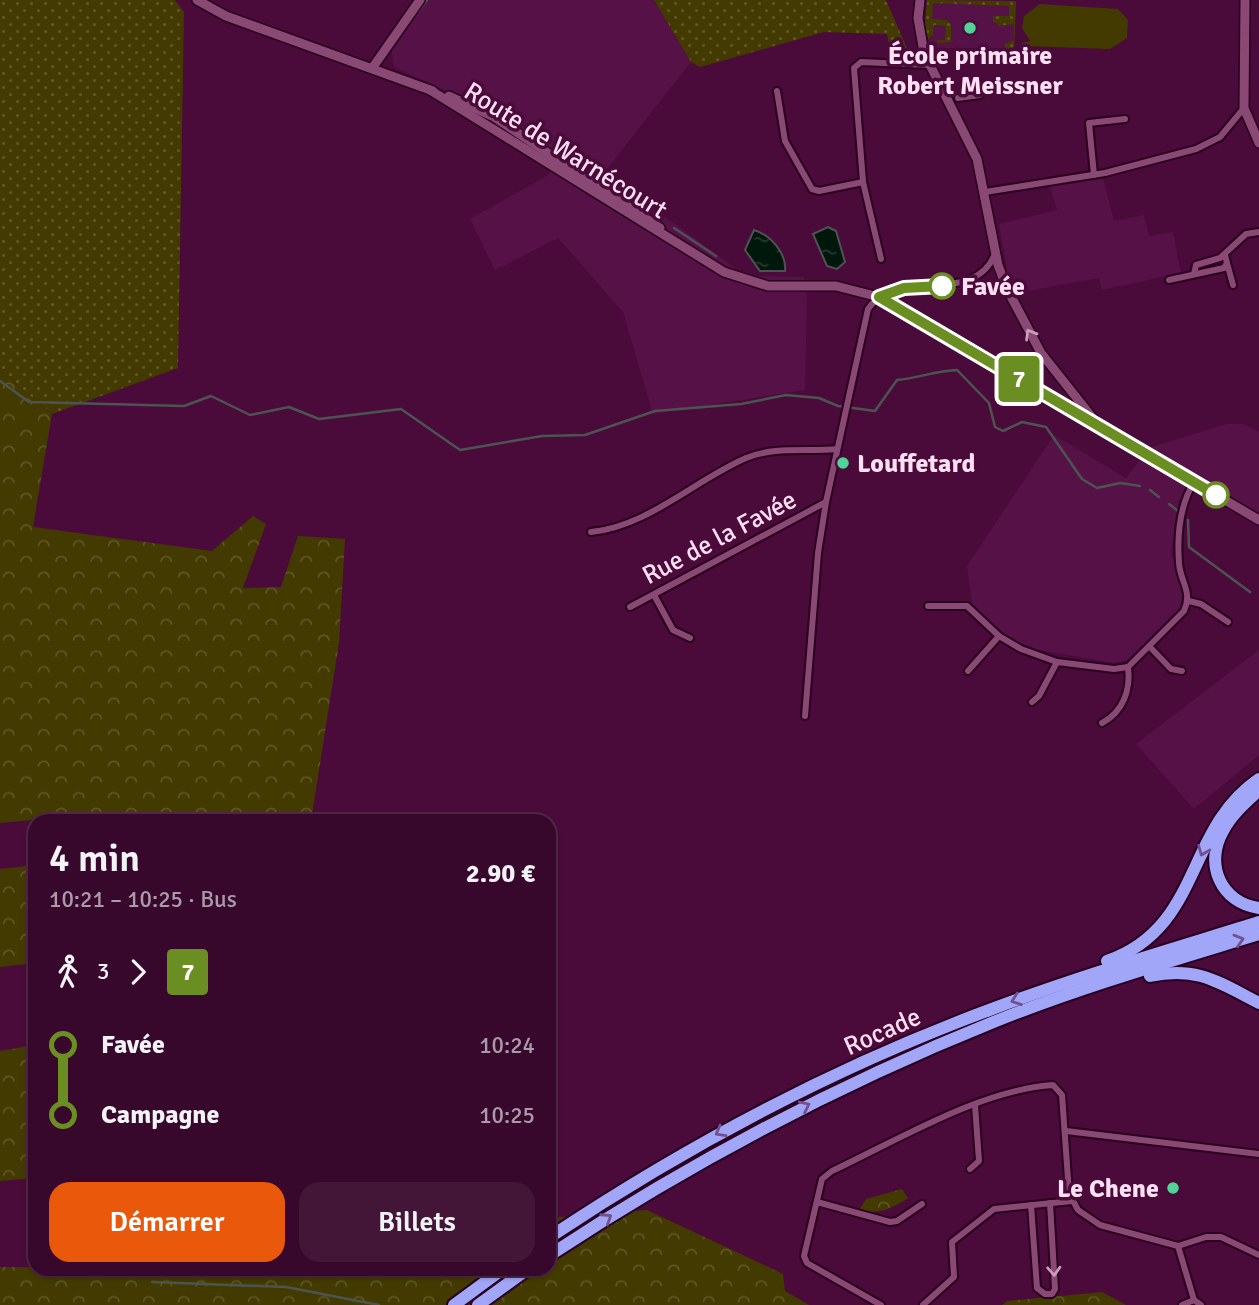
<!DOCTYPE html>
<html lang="fr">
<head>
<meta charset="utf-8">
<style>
  :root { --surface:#38082c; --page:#431638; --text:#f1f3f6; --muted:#ab9aa9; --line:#522948; --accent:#ea580c }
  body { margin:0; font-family:Signika,sans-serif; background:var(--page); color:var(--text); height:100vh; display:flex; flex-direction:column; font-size:26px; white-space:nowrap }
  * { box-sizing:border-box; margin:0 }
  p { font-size:23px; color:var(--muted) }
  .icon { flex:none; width:38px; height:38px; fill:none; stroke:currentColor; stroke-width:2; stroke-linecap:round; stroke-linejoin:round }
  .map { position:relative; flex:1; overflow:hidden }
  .drawer { position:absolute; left:28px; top:814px; width:528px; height:462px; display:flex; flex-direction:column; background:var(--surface); border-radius:21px; box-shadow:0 2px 5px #0004,0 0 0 2px var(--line) }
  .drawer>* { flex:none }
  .badge { padding:0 14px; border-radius:5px; font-size:24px; line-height:46px }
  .map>.badge { position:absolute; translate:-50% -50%; box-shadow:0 0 0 4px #fff }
  .legs { display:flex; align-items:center; gap:10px; height:77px; padding:0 21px; font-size:23px }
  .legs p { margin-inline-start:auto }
  .head { display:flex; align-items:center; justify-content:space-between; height:119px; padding:0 21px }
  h1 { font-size:38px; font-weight:600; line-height:52px }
  .action { display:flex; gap:14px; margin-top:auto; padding:14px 21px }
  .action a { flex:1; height:80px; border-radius:21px; background:var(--accent); color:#fff; font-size:28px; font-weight:600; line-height:80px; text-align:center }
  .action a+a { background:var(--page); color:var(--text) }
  ul { padding:0 21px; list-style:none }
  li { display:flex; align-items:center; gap:24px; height:70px; font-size:26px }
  li i { display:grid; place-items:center; width:10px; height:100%; margin:0 9px; background:currentColor }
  li i::after { content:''; width:18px; height:18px; margin:-9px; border:5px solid; border-radius:50%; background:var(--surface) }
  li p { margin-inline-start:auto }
  li:first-child i { background:linear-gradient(#0000 50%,currentColor 0) }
  li:last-child i { background:linear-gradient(currentColor 50%,#0000 0) }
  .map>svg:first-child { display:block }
  .built { fill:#561146 }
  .grass { fill:url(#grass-dots) }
  .forest { fill:url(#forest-crowns) }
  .park { fill:#423a00 }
  .water { fill:url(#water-ripples); stroke:#4c5451; stroke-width:2 }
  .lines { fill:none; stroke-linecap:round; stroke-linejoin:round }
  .stream { stroke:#4c5451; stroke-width:2.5 }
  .street-casing { stroke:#29001e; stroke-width:10 }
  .secondary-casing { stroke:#29001e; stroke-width:12 }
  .highway-casing { stroke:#29001e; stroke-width:16 }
  .street { stroke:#8a4875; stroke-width:6 }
  .secondary { stroke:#8a4875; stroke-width:9 }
  .highway { stroke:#a1a6f8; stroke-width:12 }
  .oneway { stroke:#ca9bba }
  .oneway2 { stroke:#715190 }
  .line-1-casing { stroke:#fff; stroke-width:16 }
  .line-1 { stroke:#6b8e23; stroke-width:10 }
  .poi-dot { fill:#51d398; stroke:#4a0b3a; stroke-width:2.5 }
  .stop-1-dot { fill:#fff; stroke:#6b8e23; stroke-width:3.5 }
  .labels { text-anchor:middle; stroke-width:7; stroke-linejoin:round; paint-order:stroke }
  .poi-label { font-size:26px; font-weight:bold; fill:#ffdff3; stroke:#4a0b3a }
  .street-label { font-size:26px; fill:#ffdff3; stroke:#4a0b3a }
  .stop-label { font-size:26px; font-weight:bold; fill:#ffdff3; stroke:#4a0b3a; text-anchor:start }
</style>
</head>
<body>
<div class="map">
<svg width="1259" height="1305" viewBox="0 0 1259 1305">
  <defs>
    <pattern id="grass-dots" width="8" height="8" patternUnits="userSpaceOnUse" patternTransform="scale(1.75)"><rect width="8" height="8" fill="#423a00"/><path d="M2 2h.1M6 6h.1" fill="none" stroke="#5e5626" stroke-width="1.8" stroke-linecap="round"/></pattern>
    <pattern id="forest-crowns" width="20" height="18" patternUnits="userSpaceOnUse" patternTransform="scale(1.75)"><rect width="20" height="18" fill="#423a00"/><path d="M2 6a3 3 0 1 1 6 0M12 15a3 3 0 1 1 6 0" fill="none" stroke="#5e5626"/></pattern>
    <pattern id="water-ripples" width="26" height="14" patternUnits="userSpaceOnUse" patternTransform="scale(1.75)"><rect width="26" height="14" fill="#00180b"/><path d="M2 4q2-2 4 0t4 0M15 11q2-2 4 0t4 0" fill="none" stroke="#26392f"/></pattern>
  </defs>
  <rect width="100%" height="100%" fill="#4a0b3a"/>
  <g class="built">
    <path d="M419,0H654L691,62L607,169L609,176L738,270L757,276L804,277L807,296L805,390L653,414L623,312L558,238L495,270L470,219L550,174L546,147L484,108L394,67L391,46Z"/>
    <path d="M927,0L1016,1L1014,53L979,57L967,48H930L925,24Z"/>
    <path d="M1103,178L1114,221L1144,215L1149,236L1173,232L1181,273L1102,290L1099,278L1016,293L1008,275L999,224L1057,210L1050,186Z"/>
    <path d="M1226,424H1244L1259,432V527L1186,486L1179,501L1171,553L1184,592L1180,609L1128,660L1114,663L1033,649L1004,636L972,603L967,566L1054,435L1126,478L1149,448Z"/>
    <path d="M1259,650V755L1194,809L1136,744Z"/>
  </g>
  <g class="grass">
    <path d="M0,0H175L184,12L178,368L52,414L0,371Z"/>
    <path d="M654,0H886L910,55L892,56L887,34L824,32L700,67L691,62Z"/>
    <path d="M927,0L1016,1L1014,53L1004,54L1005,44L1014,40V24L998,26V23L993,22V16H1009V6L933,3L932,19L947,20L951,25V42L939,43L936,40H945L946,26L934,25L933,34L928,40L925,24Z"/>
  </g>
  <g class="forest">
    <path d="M0,371L52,414L33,527L212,551L253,516L266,524L243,588L281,587L298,536L345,539L339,643L311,821H55L54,818L0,823Z"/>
    <path d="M35,865V963L0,967V869Z"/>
    <path d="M35,1045V1178L0,1181V1051Z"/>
    <path d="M902,1189L908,1198C893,1208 877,1216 860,1209L866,1199Z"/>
    <path d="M647,1210L783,1274L785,1291L809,1305H0V1267L404,1269L455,1271L464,1275L471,1269H550V1218Z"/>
    <path d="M1102,1292L1126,1305H1002L1007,1301Z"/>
  </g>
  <path class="park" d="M1040,4L1118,9L1128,20L1127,38L1110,49L1022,46V43L1030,41L1022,28L1024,16Z"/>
  <g class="water">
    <path d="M828,227L836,231L845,262L837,269L827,266L813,234Z"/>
    <path d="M754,230C770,235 787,253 785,271H760L745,250Z"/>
  </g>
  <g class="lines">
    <g class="stream">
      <path d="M407,26L427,0"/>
      <path d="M674,228L716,256"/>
      <path d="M0,381L29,402L184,406L211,396L250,415L289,407L319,419L401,409L460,450L542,436L585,435L655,411L741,404L786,395L819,398L838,406L875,411L897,380C918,378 936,371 957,370L989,403L995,427L1003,431L1022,422L1046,427L1082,479L1097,488L1120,483L1140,486"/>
      <path d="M1150,490L1159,497"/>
      <path d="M1169,504L1178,511"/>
      <path d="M1188,520L1189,547L1250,592"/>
      <path d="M152,1282L286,1287L379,1305"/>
    </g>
    <g class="street-casing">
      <g id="street">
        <path d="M777,91L785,141L812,189L819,191L863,182"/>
        <path d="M958,98L980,95"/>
        <path d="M1094,175L1089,123L1125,119"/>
        <path d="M985,192L1105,173L1196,149L1220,137L1244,108"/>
        <path d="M881,259L863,182L854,68L861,62L929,65"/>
        <path d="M1227,263L1233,285"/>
        <path d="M1194,274L1196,265L1220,258L1246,234L1259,232"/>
        <path d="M1169,280L1224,268L1227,263L1225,255"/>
        <path d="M591,532C647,527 695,480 746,458C775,446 806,452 837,449"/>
        <path d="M654,595L673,630L690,638"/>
        <path d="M1189,601L1201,604L1228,622"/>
        <path d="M928,606H967L999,636L1021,649L1057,662L1114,669L1128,667L1184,611C1193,591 1180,582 1179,563C1177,536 1180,505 1194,482"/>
        <path d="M630,607L826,502"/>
        <path d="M1150,647L1171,669L1182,671"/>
        <path d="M968,671L999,636"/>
        <path d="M1032,702L1039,696L1057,662"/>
        <path d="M805,716L818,553L826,502L868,309C897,267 974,307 995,254"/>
        <path d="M1102,723C1123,712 1131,690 1128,667"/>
        <path d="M1066,1131L1259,1154"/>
        <path d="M970,1169L979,1161L975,1105"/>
        <path d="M817,1202L890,1222L897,1221L922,1204"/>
        <path d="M1031,1205L1037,1288L1045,1294H1052L1055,1289L1050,1203"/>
        <path d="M1178,1246L1194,1300L1201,1305"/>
        <path d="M881,1305L807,1263L804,1256L822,1179L832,1171C898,1140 980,1090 1053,1085L1062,1095L1069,1193L1078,1210L1100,1225L1178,1246L1206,1237H1221L1259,1255"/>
        <path d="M923,1305L954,1277L952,1242L994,1209L1072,1201"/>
        <path d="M1182,1305L1194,1300"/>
      </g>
    </g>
    <g class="secondary-casing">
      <g id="secondary">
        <path d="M197,0L226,16L433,91"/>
        <path d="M920,0L918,18L924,53L977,159L998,265L1007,289L1041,353L1095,421"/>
        <path d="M1245,0L1244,108L1259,143"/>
        <path d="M373,67L420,0"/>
        <path d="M430,90L724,272L768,286H836L879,297L1259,520"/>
        <path d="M449,96L494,117L660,228"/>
      </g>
    </g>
    <g class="highway-casing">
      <g id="highway">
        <path d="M1259,790C1246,802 1231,815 1223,831C1204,864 1221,903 1259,908"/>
        <path d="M1107,961C1203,927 1184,830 1259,779"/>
        <path d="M1150,976C1197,966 1218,982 1259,1003"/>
        <path d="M550,1237C688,1145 835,1067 992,1009C1080,976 1169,950 1259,922"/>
        <path d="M550,1255C691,1162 839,1084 996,1021C1081,987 1171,961 1259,934"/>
        <path d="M454,1305L503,1269"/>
        <path d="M478,1305L528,1269"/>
      </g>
    </g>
    <use href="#street" class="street"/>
    <use href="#secondary" class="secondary"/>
    <use href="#highway" class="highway"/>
  </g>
  <defs><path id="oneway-chevron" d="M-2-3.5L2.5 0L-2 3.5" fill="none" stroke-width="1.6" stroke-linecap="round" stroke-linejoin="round" transform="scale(1.75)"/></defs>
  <g class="oneway">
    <use href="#oneway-chevron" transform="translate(1030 334) rotate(-121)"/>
    <use href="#oneway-chevron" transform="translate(1054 1271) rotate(87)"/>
  </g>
  <g class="oneway2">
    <use href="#oneway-chevron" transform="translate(1203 851) rotate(112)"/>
    <use href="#oneway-chevron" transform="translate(1239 940) rotate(-17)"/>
    <use href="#oneway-chevron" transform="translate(1016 1000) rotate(160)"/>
    <use href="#oneway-chevron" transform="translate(805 1106) rotate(-26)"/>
    <use href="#oneway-chevron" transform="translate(720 1132) rotate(151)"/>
    <use href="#oneway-chevron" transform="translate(607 1218) rotate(-33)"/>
  </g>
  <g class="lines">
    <g class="line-1-casing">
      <path id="line-1" d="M942,286L904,288L879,297L1216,495"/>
    </g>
    <use href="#line-1" class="line-1"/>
  </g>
  <g class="poi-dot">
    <circle cx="970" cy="28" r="7"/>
    <circle cx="843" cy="463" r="7"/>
    <circle cx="1173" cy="1188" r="7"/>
  </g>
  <g class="stop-1-dot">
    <circle cx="942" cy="286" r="12"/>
    <circle cx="1216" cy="495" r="12"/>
  </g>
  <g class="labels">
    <g class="poi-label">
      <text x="970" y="64">École primaire<tspan x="970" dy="30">Robert Meissner</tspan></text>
      <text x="857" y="472" text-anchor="start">Louffetard</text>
      <text x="1159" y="1197" text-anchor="end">Le Chene</text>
    </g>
    <g class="street-label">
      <text transform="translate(566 150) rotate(32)" y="9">Route de Warnécourt</text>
      <text transform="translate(719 537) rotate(-28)" y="9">Rue de la Favée</text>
      <text transform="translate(882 1031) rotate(-24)" y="9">Rocade</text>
    </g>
    <g class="stop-label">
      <text x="961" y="295">Favée</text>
    </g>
  </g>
</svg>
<b class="badge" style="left:1019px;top:379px;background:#6b8e23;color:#fff">7</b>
<section class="drawer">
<div class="head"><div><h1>4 min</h1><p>10:21 – 10:25 · Bus</p></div><b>2.90 €</b></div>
<div class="legs"><svg class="icon" aria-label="walk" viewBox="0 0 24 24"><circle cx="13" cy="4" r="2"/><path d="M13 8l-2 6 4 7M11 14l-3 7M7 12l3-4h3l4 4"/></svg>3<svg class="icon" aria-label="forward" viewBox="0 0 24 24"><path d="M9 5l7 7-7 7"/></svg><b class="badge" style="background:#6b8e23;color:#fff">7</b></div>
<ul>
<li><i style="color:#6b8e23"></i><b>Favée</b><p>10:24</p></li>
<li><i style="color:#6b8e23"></i><b>Campagne</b><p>10:25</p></li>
</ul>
<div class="action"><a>Démarrer</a><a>Billets</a></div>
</section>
</div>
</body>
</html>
